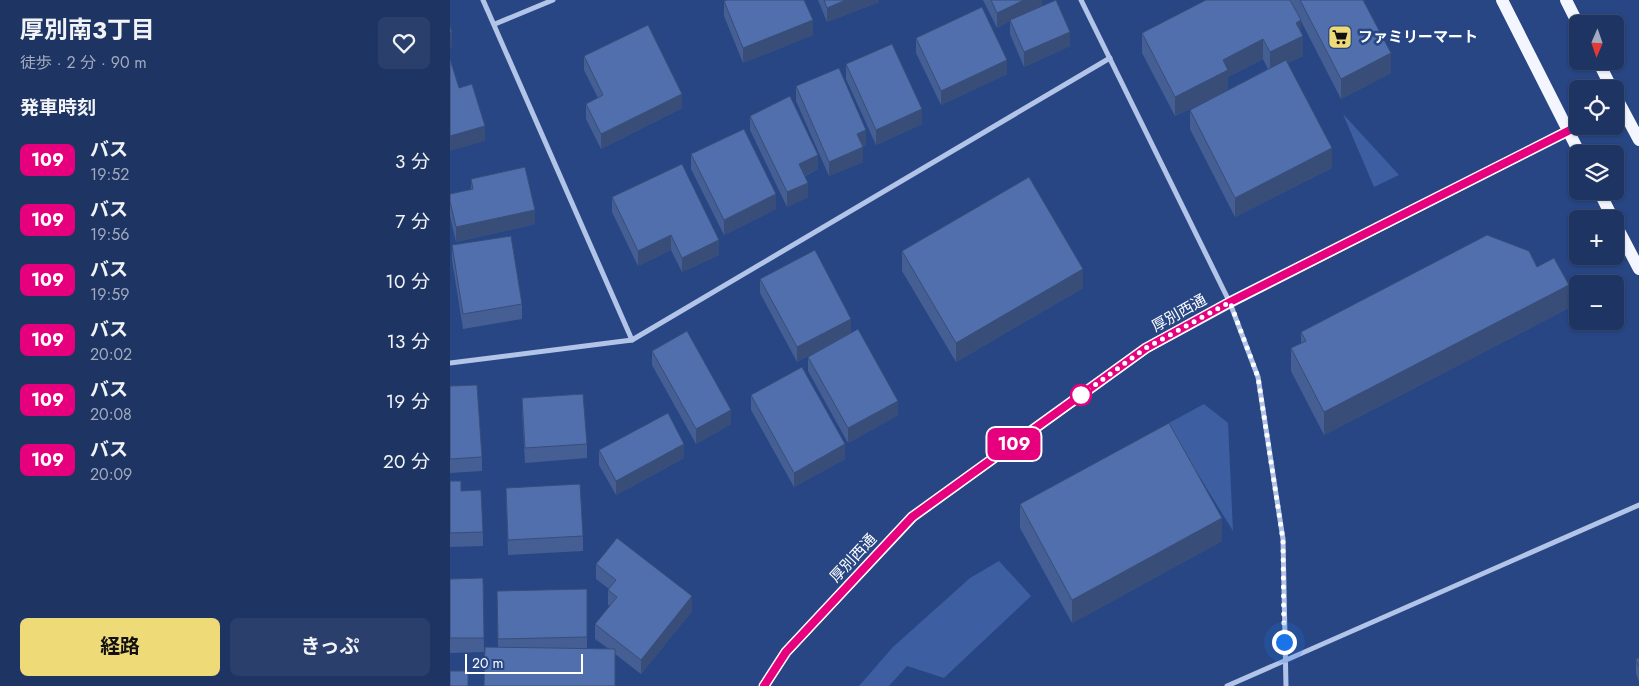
<!DOCTYPE html>
<html lang="ja">
<head>
<meta charset="utf-8">
<style>
  :root { --surface:#1e3463; --page:#2b3f6c; --text:#f1f3f6; --muted:#a1aabe; --line:#3c4f78; --accent:#efda78 }
  body { margin:0; font-family:Jost,"Noto Sans JP",sans-serif; background:var(--page); color:var(--text); height:100vh; display:flex; flex-direction:column; font-size:19px; white-space:nowrap }
  * { box-sizing:border-box; margin:0 }
  p { font-size:16px; color:var(--muted) }
  .icon { flex:none; width:28px; height:28px; fill:none; stroke:currentColor; stroke-width:2; stroke-linecap:round; stroke-linejoin:round }
  .map { position:relative; flex:1; overflow:hidden }
  .details { display:flex; flex-direction:column; background:var(--surface); width:450px }
  .details>* { flex:none }
  .badge { padding:0 10px; border-radius:8px; font-size:18px; line-height:32px }
  .needle { width:32px; rotate:182deg }
  .controls { position:absolute; left:1119px; top:15px; display:grid; gap:10px }
  .controls a { display:grid; place-items:center; width:55px; height:55px; border-radius:8px; background:var(--surface); box-shadow:0 1px 4px #0004,0 0 0 1px var(--line); font-size:25px }
  .scale { position:absolute; left:15px; bottom:12px; width:118px; box-sizing:border-box; padding-left:5px; border:2px solid #fff; border-top:0; font-size:14px; line-height:18px; white-space:nowrap; color:#fff; -webkit-text-stroke:4px #284684; paint-order:stroke }
  .you { position:absolute; width:25px; height:25px; margin:-12px; border:4px solid #fff; border-radius:50%; background:#1a73e8; box-shadow:0 0 0 8px #1a73e833 }
  .map>.badge { position:absolute; translate:-50% -50%; box-shadow:0 0 0 2px #fff }
  h2 { padding:0 20px; font-size:19px; line-height:45px }
  .round { display:grid; place-items:center; flex:none; width:52px; height:52px; border-radius:8px; background:var(--page) }
  .head { display:flex; align-items:center; justify-content:space-between; height:85px; padding:0 20px }
  h1 { font-size:24px; font-weight:700; line-height:38px }
  .primary-button { display:flex; gap:10px; margin-top:auto; padding:10px 20px }
  .primary-button a { flex:1; height:58px; border-radius:8px; background:var(--accent); color:#111; font-size:20px; font-weight:700; line-height:58px; text-align:center }
  .primary-button a+a { background:var(--page); color:var(--text) }
  ul { padding:0; list-style:none }
  li { display:flex; align-items:center; gap:15px; height:60px; padding:0 20px }
  li div { flex:1 }
  li b { display:block; font-size:19px }
  li em { font-style:normal }
  li .badge { min-width:55px; font-weight:700; text-align:center }
  main { display:flex; flex:1; min-height:0 }
  .map>svg:first-child { display:block }
  .green { fill:#3d5ea0 }
  .lines { fill:none; stroke-linecap:round; stroke-linejoin:round }
  .street { stroke:#b2c4e7; stroke-width:5 }
  .secondary { stroke:#dbe4f7; stroke-width:10 }
  .primary { stroke:#f3f6fe; stroke-width:12 }
  .wall { fill:#455f94 }
  .shaded-wall { fill:#384e78 }
  .building { fill:#506fac; stroke:#384e78 }
  .line-casing { stroke:#fff; stroke-width:11 }
  .line { stroke:#e6007e; stroke-width:8 }
  .walk { stroke:#fff; stroke-width:5; stroke-dasharray:0 9 }
  .stop-dot { fill:#fff; stroke:#e6007e; stroke-width:2.5 }
  .labels { text-anchor:middle; stroke-width:5; stroke-linejoin:round; paint-order:stroke }
  .poi-label { font-size:15px; font-weight:bold; fill:#fff; stroke:#284684; text-anchor:start }
  .street-label { font-size:15px; fill:#fff; stroke:#284684 }
</style>
</head>
<body>
<main>
<section class="details">
<div class="head"><div><h1>厚別南3丁目</h1><p>徒歩 · 2 分 · 90 m</p></div><a class="round"><svg class="icon" aria-label="heart" viewBox="0 0 24 24"><path d="M12 20l-8-8c-3-5 5-10 8-4 3-6 11-1 8 4z"/></svg></a></div>
<h2>発車時刻</h2>
<ul>
<li><span class="badge" style="background:#e6007e;color:#fff">109</span><div><b>バス</b><p>19:52</p></div><em>3 分</em></li>
<li><span class="badge" style="background:#e6007e;color:#fff">109</span><div><b>バス</b><p>19:56</p></div><em>7 分</em></li>
<li><span class="badge" style="background:#e6007e;color:#fff">109</span><div><b>バス</b><p>19:59</p></div><em>10 分</em></li>
<li><span class="badge" style="background:#e6007e;color:#fff">109</span><div><b>バス</b><p>20:02</p></div><em>13 分</em></li>
<li><span class="badge" style="background:#e6007e;color:#fff">109</span><div><b>バス</b><p>20:08</p></div><em>19 分</em></li>
<li><span class="badge" style="background:#e6007e;color:#fff">109</span><div><b>バス</b><p>20:09</p></div><em>20 分</em></li>
</ul>
<div class="primary-button"><a>経路</a><a>きっぷ</a></div>
</section>
<div class="map">
<svg width="1189" height="686" viewBox="0 0 1189 686">
  <rect width="100%" height="100%" fill="#284684"/>
  <g class="green">
    <path d="M893,114L949,175L924,187Z"/>
    <path d="M754,404L778,423L783,531L717,424Z"/>
    <path d="M549,561L581,596L494,678L457,666L439,686H409L443,647L520,578Z"/>
  </g>
  <g class="lines">
    <g class="street">
      <path d="M33,0L182,340"/>
      <path d="M631,0L780,303L808,377L833,539L836,686"/>
      <path d="M45,24L103,0"/>
      <path d="M0,363L182,340L660,58"/>
      <path d="M777,686L1189,505"/>
    </g>
    <path class="secondary" d="M314,686L336,652L463,517L697,348L780,303L1128,126"/>
    <g class="primary">
      <path d="M1052,0L1130,154"/>
      <path d="M1116,0L1128,24"/>
      <path d="M1148,61L1162,89"/>
      <path d="M1165,95L1189,140"/>
      <path d="M1149,191L1163,219"/>
      <path d="M1165,223L1189,269"/>
    </g>
  </g>
  <g class="wall">
    <path d="M368,0H429V2L377,22Z"/>
    <path d="M533,0H592V5L583,10L620,46L574,67L560,34V21L547,28Z"/>
    <path d="M756,0H913L941,73L891,99L851,21V32L853,56L838,63L882,168L785,217L740,129V110L818,69L813,59L778,77V90L725,116L692,53V33Z"/>
    <path d="M274,1L363,35L293,63L274,16Z"/>
    <path d="M466,38L557,74L491,105L466,53Z"/>
    <path d="M134,56L232,108L151,149L136,119V104L148,98L134,70Z"/>
    <path d="M396,64L472,124L426,145L396,79Z"/>
    <path d="M346,86L416,145L413,146V162L379,176L346,101Z"/>
    <path d="M300,116L368,169L355,176L358,197L337,207L300,130Z"/>
    <path d="M241,154L326,209L274,235L241,169Z"/>
    <path d="M21,179L85,224L6,242L0,216V194L21,190Z"/>
    <path d="M162,197L269,255L232,272L221,250L188,266L162,212Z"/>
    <path d="M2,245L72,304V319L13,329L2,260Z"/>
    <path d="M452,251L633,288L506,362L452,271Z"/>
    <path d="M1087,267L1119,308L874,435L841,371V348L851,343V332Z"/>
    <path d="M310,279L401,333L448,415L398,443L358,371V357L391,338L347,362L310,293Z"/>
    <path d="M202,351L281,424L246,444L202,365Z"/>
    <path d="M0,386L32,457V471L0,473Z"/>
    <path d="M301,395L395,459L344,487L301,410Z"/>
    <path d="M72,398L137,444V458L75,463L72,412Z"/>
    <path d="M149,450L234,458L166,495L149,465Z"/>
    <path d="M0,481L11,491L33,532V546L0,547Z"/>
    <path d="M56,488L133,536V551L58,555Z"/>
    <path d="M570,504L772,541L622,623L570,528Z"/>
    <path d="M146,564L242,611L191,674L165,654L48,648L47,605L137,589V649H159L145,639V624L160,606L158,605V590L159,589L146,579Z"/>
    <path d="M33,578L34,652L0,653V579Z"/>
    <path d="M1189,658V681L1186,674V659Z"/>
  </g>
  <g class="shaded-wall">
    <path d="M396,0H429V2L377,22V8Z"/>
    <path d="M574,0H592V5L561,21L560,20V21L547,28V13Z"/>
    <path d="M363,20V35L293,63V48Z"/>
    <path d="M851,20V37L853,36V56L820,72V52L846,23Z"/>
    <path d="M2,32V47L0,48V33Z"/>
    <path d="M620,32V46L574,67V52Z"/>
    <path d="M813,39V59L778,77V90L725,116V97L773,60Z"/>
    <path d="M941,53V73L891,99V79Z"/>
    <path d="M557,60V74L491,105V91Z"/>
    <path d="M232,94V108L151,149V134Z"/>
    <path d="M472,109V124L426,145V130Z"/>
    <path d="M35,126V141L0,151V136Z"/>
    <path d="M416,130V145L407,148V134Z"/>
    <path d="M413,147V162L379,176V162Z"/>
    <path d="M882,148V168L785,217V198Z"/>
    <path d="M368,155V169L349,178V164Z"/>
    <path d="M358,183V197L337,207V192Z"/>
    <path d="M326,194V209L274,235V220Z"/>
    <path d="M85,210V224L6,242V227Z"/>
    <path d="M221,235V250L188,266V251Z"/>
    <path d="M269,240V255L232,272V258Z"/>
    <path d="M633,269V288L506,362V343Z"/>
    <path d="M1119,285V308L874,435V412Z"/>
    <path d="M401,319V333L347,362V347Z"/>
    <path d="M448,401V415L398,443V428Z"/>
    <path d="M281,410V424L246,444V429Z"/>
    <path d="M234,444V458L166,495V481Z"/>
    <path d="M395,444V459L344,487V473Z"/>
    <path d="M772,518V541L622,623V600Z"/>
    <path d="M242,596V611L191,674V660Z"/>
  </g>
  <g class="building">
    <path d="M277,0H354L363,20L293,48L274,1Z"/>
    <path d="M374,0H396L377,8Z"/>
    <path d="M541,0H574L547,13Z"/>
    <path d="M606,0L620,32L574,52L560,20Z"/>
    <path d="M756,0H840L851,20L846,23L853,36L820,52L813,39L773,60L778,70L725,97L692,33Z"/>
    <path d="M850,0H913L941,53L891,79Z"/>
    <path d="M532,7L557,60L491,91L466,38Z"/>
    <path d="M198,25L232,94L151,134L136,104L153,95L134,56Z"/>
    <path d="M0,26L2,32L0,33Z"/>
    <path d="M442,44L472,109L426,130L396,64Z"/>
    <path d="M0,59L9,88L22,84L35,126L0,136Z"/>
    <path d="M836,60L882,148L785,198L740,110Z"/>
    <path d="M389,68L416,130L407,134L413,147L379,162L346,86Z"/>
    <path d="M340,96L368,155L349,164L358,183L337,192L300,116Z"/>
    <path d="M294,129L326,194L274,220L241,154Z"/>
    <path d="M232,164L269,240L232,258L221,235L188,251L162,197Z"/>
    <path d="M75,167L85,210L6,227L0,201V194L23,189L21,179Z"/>
    <path d="M579,177L633,269L506,343L452,251Z"/>
    <path d="M1037,235L1079,251L1087,267L1104,258L1119,285L874,412L841,348L856,341L851,332Z"/>
    <path d="M61,236L72,304L13,314L2,245Z"/>
    <path d="M365,250L401,319L347,347L310,279Z"/>
    <path d="M408,329L448,401L398,428L358,357Z"/>
    <path d="M237,331L281,410L246,429L202,351Z"/>
    <path d="M352,367L395,444L344,473L301,395Z"/>
    <path d="M27,385L32,457L0,459V386Z"/>
    <path d="M133,394L137,444L75,448L72,398Z"/>
    <path d="M218,413L234,444L166,481L149,450Z"/>
    <path d="M719,423L772,518L622,600L570,504Z"/>
    <path d="M0,481H11V491L31,490L33,532L0,533Z"/>
    <path d="M130,484L133,536L58,540L56,488Z"/>
    <path d="M167,538L242,596L191,660L145,624L167,597L158,590L166,580L146,564Z"/>
    <path d="M33,578L34,638H0V579Z"/>
    <path d="M137,589V637L48,639L47,591Z"/>
    <path d="M35,647L165,649V686H34Z"/>
    <path d="M1189,658V667L1186,659Z"/>
    <rect x="0" y="671" width="18" height="15"/>
  </g>
  <g class="lines">
    <g class="line-casing">
      <path id="line" d="M314,686L336,652L462,517L696,348L780,302L1128,126"/>
    </g>
    <use href="#line" class="line"/>
    <path class="walk" d="M631,395L696,348L780,302L808,377L833,540L834,642"/>
  </g>
  <defs>
    <g id="supermarket-square" transform="scale(1.25)"><rect x="-9" y="-9" width="18" height="18" rx="4" fill="#efda78" stroke="#284684"/><path d="M-6-5.5h2.5l.6 2H6L4.5 2H-2.5L-4.4-4H-6ZM-1.5 3.2a1.3 1.3 0 1 0 .1 0ZM3 3.2a1.3 1.3 0 1 0 .1 0Z" fill="#111"/></g>
  </defs>
  <g fill-rule="evenodd">
    <use href="#supermarket-square" x="890" y="37"/>
  </g>
  <circle class="stop-dot" cx="631" cy="395" r="10"/>
  <g class="labels">
    <g class="poi-label">
      <text x="908" y="42">ファミリーマート</text>
    </g>
    <g class="street-label">
      <text transform="translate(729 313) rotate(-29)" y="5">厚別西通</text>
      <text transform="translate(403 558) rotate(-47)" y="5">厚別西通</text>
    </g>
  </g>
</svg>
<div class="controls">
<a><svg class="needle" viewBox="-14 -14 28 28"><path d="M0-13l5 13h-10z" fill="#e53935"/><path d="M0 13l5-13h-10z" fill="#a1aabe"/></svg></a>
<a><svg class="icon" aria-label="locate" viewBox="0 0 24 24"><circle cx="12" cy="12" r="6"/><path d="M12 2v4M12 18v4M2 12h4M18 12h4"/></svg></a>
<a><svg class="icon" aria-label="layers" viewBox="0 0 24 24"><path d="M12 4l9 5-9 5-9-5zM3 14l9 5 9-5"/></svg></a>
<a>+</a>
<a>−</a>
</div>
<div class="scale">20 m</div>
<div class="you" style="left:834px;top:642px"></div>
<b class="badge" style="left:564px;top:444px;background:#e6007e;color:#fff">109</b>
</div>
</main>
</body>
</html>
